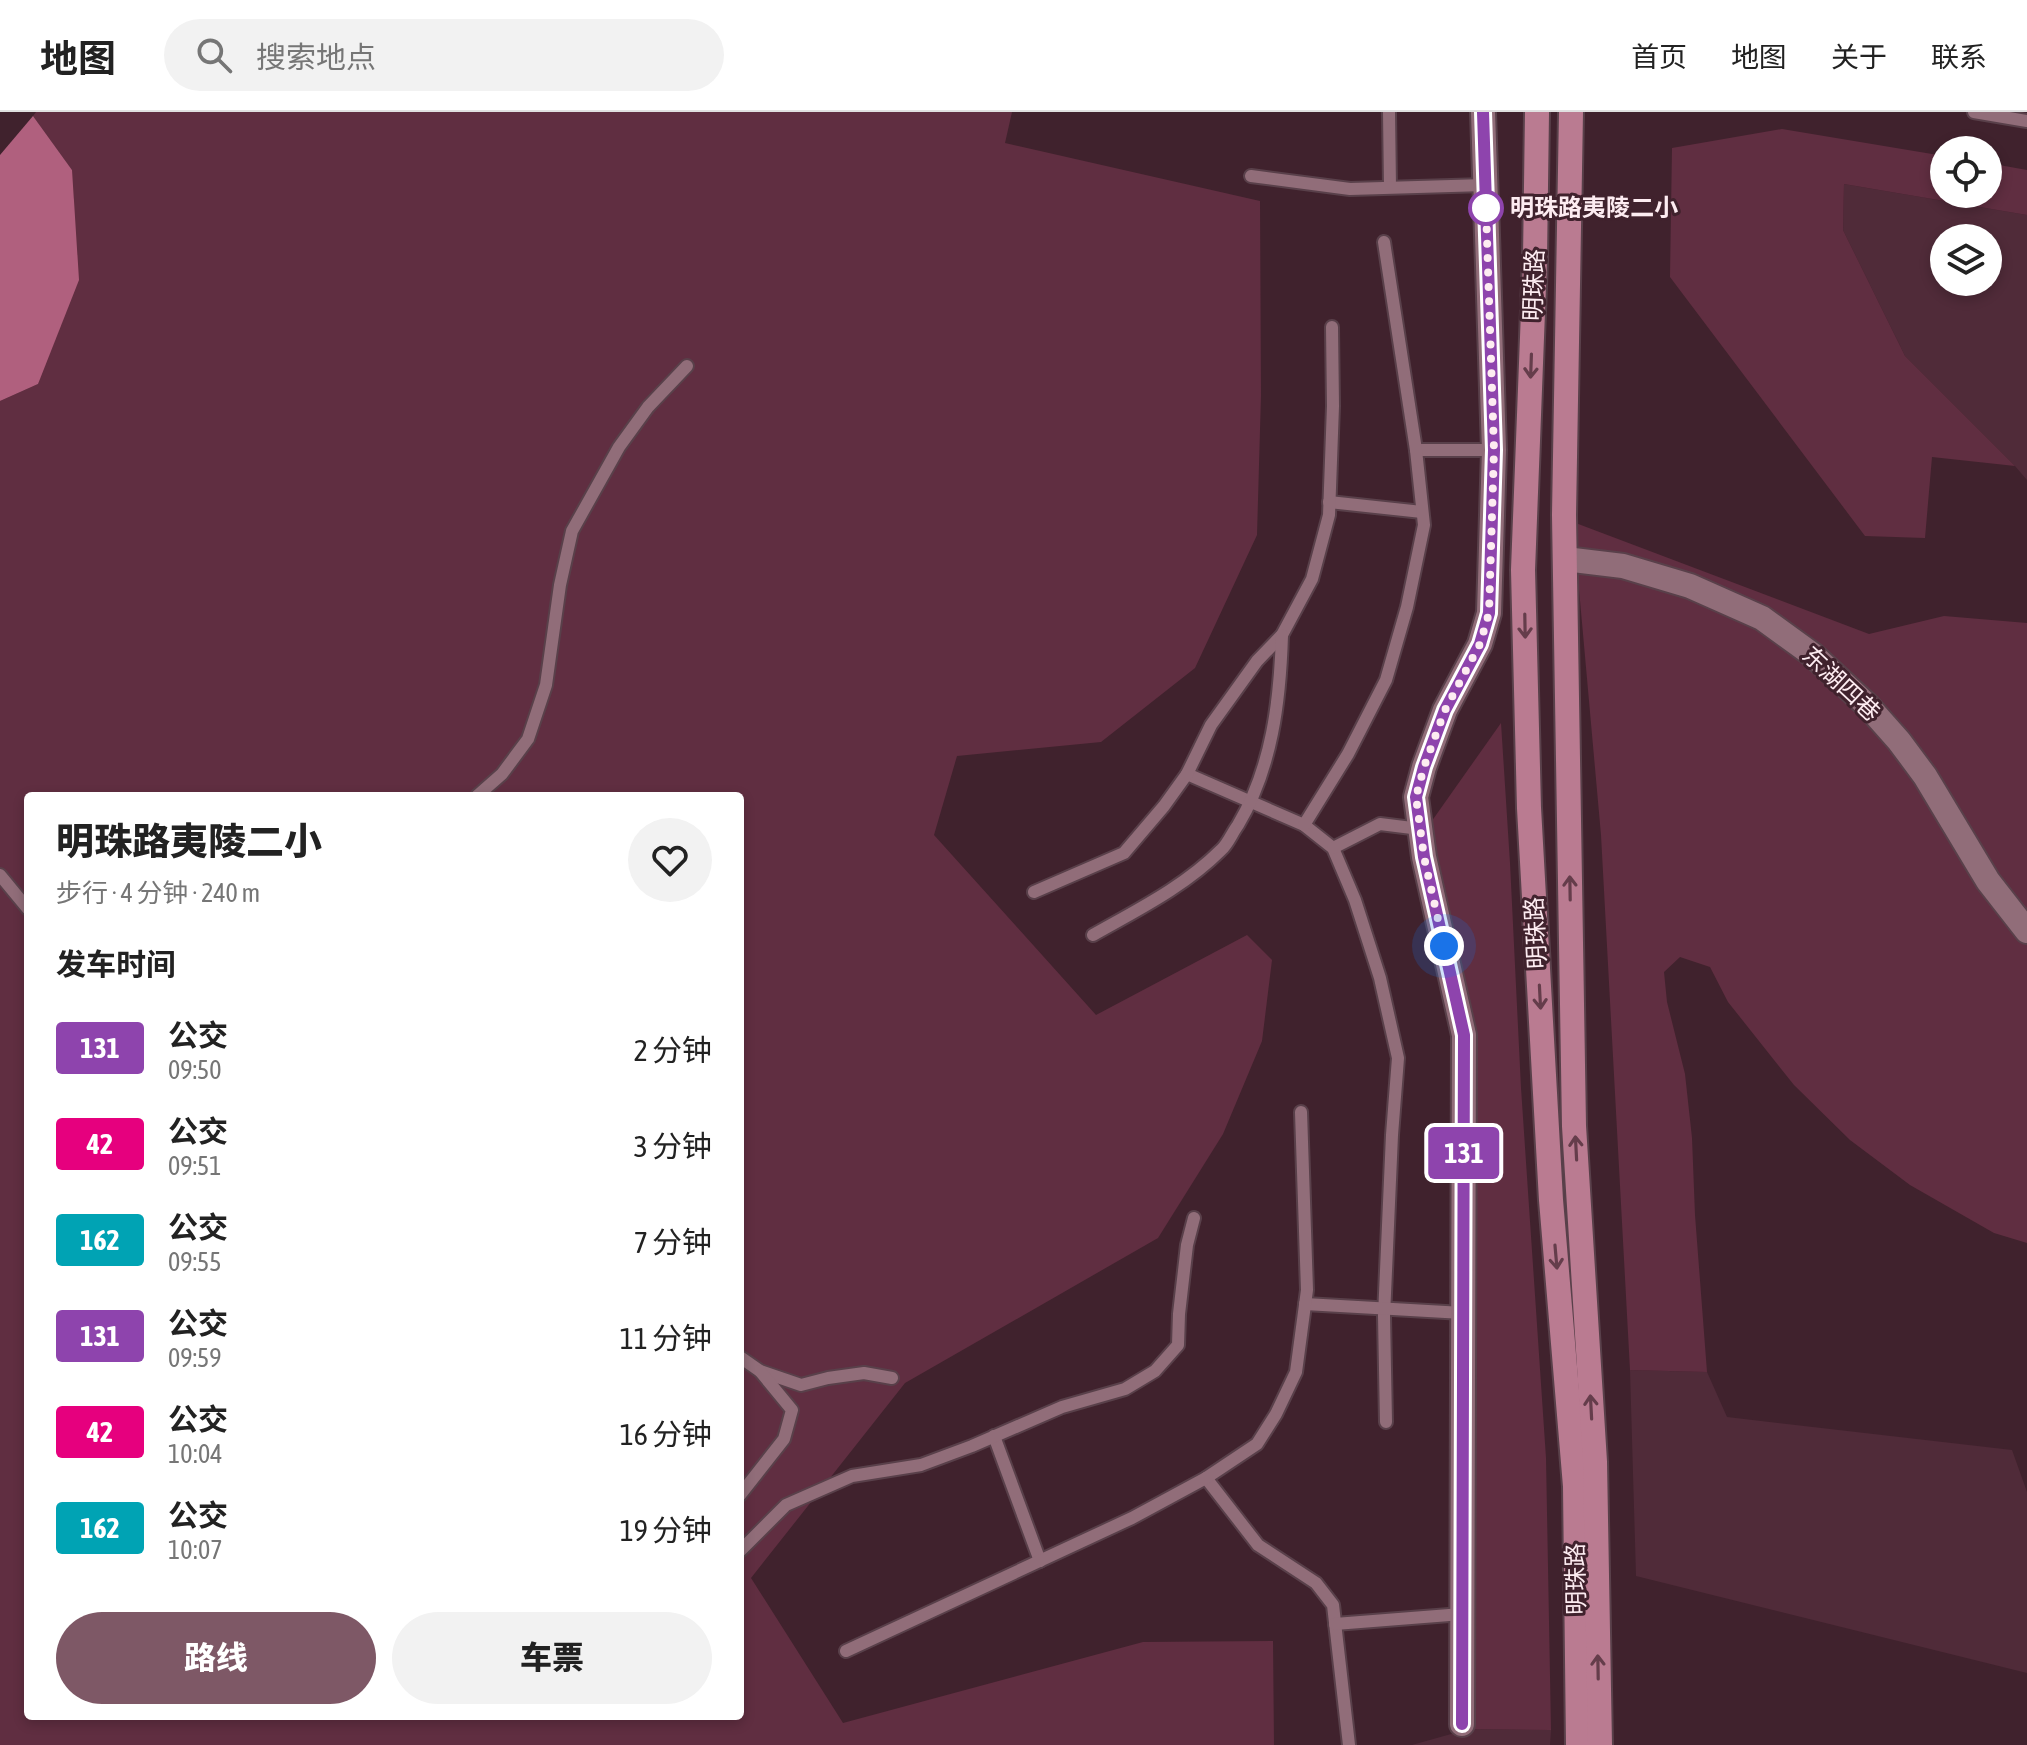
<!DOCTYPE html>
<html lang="zh">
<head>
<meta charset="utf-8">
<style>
  :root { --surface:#fff; --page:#f2f2f2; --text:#222; --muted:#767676; --line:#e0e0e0; --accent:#7e5866 }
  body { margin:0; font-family:"Asap Condensed","Noto Sans SC",sans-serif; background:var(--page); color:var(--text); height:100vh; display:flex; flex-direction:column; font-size:30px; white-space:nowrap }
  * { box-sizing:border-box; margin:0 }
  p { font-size:26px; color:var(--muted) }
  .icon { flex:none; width:44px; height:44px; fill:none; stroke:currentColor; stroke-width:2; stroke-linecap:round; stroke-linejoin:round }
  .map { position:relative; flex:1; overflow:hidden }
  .panel { position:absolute; left:24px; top:680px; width:720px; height:928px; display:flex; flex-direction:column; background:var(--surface); border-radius:8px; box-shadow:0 4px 12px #0003 }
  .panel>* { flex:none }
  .badge { padding:0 16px; border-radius:6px; font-size:28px; line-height:52px }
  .controls { position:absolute; left:1930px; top:24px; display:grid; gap:16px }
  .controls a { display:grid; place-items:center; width:72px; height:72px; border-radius:50%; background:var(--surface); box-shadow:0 4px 12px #0003; font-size:40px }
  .you { position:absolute; width:40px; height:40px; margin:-20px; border:6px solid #fff; border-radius:50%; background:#1a73e8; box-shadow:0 0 0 12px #1a73e833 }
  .map>.badge { position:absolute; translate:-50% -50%; box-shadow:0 0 0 4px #fff }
  h2 { padding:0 32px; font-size:30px; line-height:72px }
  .round { display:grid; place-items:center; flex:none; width:84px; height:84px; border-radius:42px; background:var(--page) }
  .overview { display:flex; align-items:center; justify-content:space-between; height:136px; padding:0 32px }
  h1 { font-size:38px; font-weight:800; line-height:60px }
  .button { display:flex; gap:16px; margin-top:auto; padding:16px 32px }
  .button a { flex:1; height:92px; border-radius:48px; background:var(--accent); color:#fff; font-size:32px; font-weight:800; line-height:92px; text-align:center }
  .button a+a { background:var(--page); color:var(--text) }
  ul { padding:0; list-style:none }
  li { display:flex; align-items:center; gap:24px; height:96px; padding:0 32px }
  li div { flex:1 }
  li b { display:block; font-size:30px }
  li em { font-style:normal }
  li .badge { min-width:88px; font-weight:700; text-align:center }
  header { display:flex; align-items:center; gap:48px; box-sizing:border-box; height:112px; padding:0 40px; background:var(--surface); border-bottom:2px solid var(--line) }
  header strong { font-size:38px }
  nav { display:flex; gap:44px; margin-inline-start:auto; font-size:28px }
  .search { width:560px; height:72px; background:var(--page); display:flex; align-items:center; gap:20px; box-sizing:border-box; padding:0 28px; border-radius:44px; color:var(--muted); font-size:30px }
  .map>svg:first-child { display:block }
  .built { fill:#502b39; fill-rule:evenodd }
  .green { fill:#602e41; fill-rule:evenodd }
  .water { fill:#b0607e }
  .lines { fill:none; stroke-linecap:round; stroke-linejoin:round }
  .service-casing { stroke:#59404a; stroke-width:16 }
  .minor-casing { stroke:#59404a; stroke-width:28 }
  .tertiary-casing { stroke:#59404a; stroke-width:28 }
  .primary-casing { stroke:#59404a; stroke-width:28 }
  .service { stroke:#916d79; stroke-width:12 }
  .minor { stroke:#916d79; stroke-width:24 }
  .tertiary { stroke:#916d79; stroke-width:24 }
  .primary { stroke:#ba7b91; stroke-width:24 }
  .oneway { stroke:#653d4b }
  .line-casing { stroke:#fff; stroke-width:18 }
  .line { stroke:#8e44ad; stroke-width:12 }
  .walk { stroke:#fdecf1; stroke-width:8; stroke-dasharray:0 14.4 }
  .stop-dot { fill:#fff; stroke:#8e44ad; stroke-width:4 }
  .labels { text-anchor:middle; stroke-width:6; stroke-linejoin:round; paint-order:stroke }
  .stop-label { font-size:24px; font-weight:bold; fill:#fdecf1; stroke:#40222d; text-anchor:start }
  .street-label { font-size:24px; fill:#fdecf1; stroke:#40222d }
</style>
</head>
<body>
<header>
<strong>地图</strong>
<div class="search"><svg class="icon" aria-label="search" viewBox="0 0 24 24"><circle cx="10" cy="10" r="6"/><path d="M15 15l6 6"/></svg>搜索地点</div>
<nav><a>首页</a><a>地图</a><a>关于</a><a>联系</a></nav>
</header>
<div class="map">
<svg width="2027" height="1633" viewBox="0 0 2027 1633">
  <rect width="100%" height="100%" fill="#40222d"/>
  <g class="built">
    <path d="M1844,72L2027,103V368L2015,354L1905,244L1843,118ZM1944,126H1988V170H1944Z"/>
    <path d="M1630,1258L1707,1260L1727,1305L2012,1338L2027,1380V1561L1636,1464Z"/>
    <path d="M1469,1617L1551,1618L1550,1633H1412Z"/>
  </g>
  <g class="green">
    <path d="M36,0H1012L1005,31L1260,89L1261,283L1257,423L1195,556L1101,630L957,644L934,723L1096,903L1247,823L1272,848L1262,929L1223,1022L1158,1126L905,1271L751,1466L843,1611L1143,1530L1273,1529L1274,1633H0V289L38,272L72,58L33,4ZM28,684H740V1604H28Z"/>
    <path d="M1782,17L1944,44V82H1988V51L2027,58V103L1844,72L1843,118L1905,244L2015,354L1932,345L1925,426L1865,424L1670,165L1672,36Z"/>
    <path d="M1573,410L1869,522L1944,504L2027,511V1131L1994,1121L1910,1073L1850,1028L1794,973L1728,890L1710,855L1680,845L1664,860L1667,890L1685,962L1692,1026L1695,1103L1707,1260L1630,1258L1601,723Z"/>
    <path d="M1501,611L1510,751L1521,976L1546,1346L1551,1618L1469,1617L1474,925L1429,713Z"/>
  </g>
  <path class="water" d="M33,4L72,58L79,168L38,272L0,289V43Z"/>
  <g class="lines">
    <g class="service-casing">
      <g id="service">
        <path d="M1389,0L1390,75"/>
        <path d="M1974,0L2027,9"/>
        <path d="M1251,64L1350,77L1485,73"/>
        <path d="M1416,338H1494"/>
        <path d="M1329,390L1422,400"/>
        <path d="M1187,662L1304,713L1333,736L1355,788L1380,866L1398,946L1392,1023L1384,1204L1386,1310"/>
        <path d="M477,684L502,662L528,627L546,573L560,473L572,419L619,335L648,295L687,254"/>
        <path d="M1304,713L1348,642L1386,568L1407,495L1424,413L1416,338L1384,130"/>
        <path d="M1333,736L1380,712L1420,717"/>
        <path d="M0,763L28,797"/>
        <path d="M1034,780L1124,741L1164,694L1187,662L1211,613L1257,549L1282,523L1312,467L1329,403L1333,294L1332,215"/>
        <path d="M1093,823C1137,798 1184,775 1221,738C1228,732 1232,721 1238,713C1272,656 1280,589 1282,523"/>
        <path d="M1305,1192L1463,1201"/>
        <path d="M740,1245L760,1259L801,1273L828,1266L864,1261L892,1266"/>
        <path d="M994,1324L1040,1449"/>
        <path d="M1206,1366L1258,1433L1316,1471L1333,1493L1349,1633"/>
        <path d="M740,1383L784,1327L792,1298L760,1259"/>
        <path d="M740,1439L786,1393L852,1364L921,1353L972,1334L1062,1295L1125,1277L1155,1259L1178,1233L1179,1202L1187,1133L1194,1106"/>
        <path d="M1335,1512L1462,1502"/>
        <path d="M846,1539L1132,1406L1206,1366L1257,1332L1276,1302L1296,1260L1307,1178L1301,1000"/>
      </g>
    </g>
    <g class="minor-casing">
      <path id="minor" d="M1462,1612L1464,923L1424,745L1416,685L1424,655L1445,598L1480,532L1489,501L1494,338L1483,0"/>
    </g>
    <g class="tertiary-casing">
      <path id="tertiary" d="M1565,447L1623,454L1690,474L1762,506L1813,543L1868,594L1899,629L1925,664L1988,769L2027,819"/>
    </g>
    <g class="primary-casing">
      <g id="primary">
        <path d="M1537,0L1535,148L1523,458L1529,696L1551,1088L1575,1374L1578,1633"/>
        <path d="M1571,0L1564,403L1574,1014L1595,1350L1600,1633"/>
      </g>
    </g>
    <use href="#service" class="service"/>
    <use href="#minor" class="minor"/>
    <use href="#tertiary" class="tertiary"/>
    <use href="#primary" class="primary"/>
  </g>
  <defs><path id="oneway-shaft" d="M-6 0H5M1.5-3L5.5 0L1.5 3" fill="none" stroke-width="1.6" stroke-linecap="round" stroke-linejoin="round" transform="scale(2)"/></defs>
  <g class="oneway">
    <use href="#oneway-shaft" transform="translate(1531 254) rotate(92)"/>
    <use href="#oneway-shaft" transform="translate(1525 514) rotate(89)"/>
    <use href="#oneway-shaft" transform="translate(1570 776) rotate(-91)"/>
    <use href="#oneway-shaft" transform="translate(1540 885) rotate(87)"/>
    <use href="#oneway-shaft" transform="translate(1576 1036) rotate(-93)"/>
    <use href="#oneway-shaft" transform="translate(1556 1145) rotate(85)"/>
    <use href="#oneway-shaft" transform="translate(1591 1295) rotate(-93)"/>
    <use href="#oneway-shaft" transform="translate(1598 1555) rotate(-91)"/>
  </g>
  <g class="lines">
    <g class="line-casing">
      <path id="line" d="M1462,1612L1464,923L1424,745L1416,685L1424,655L1445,598L1480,532L1489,501L1494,338L1483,0"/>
    </g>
    <use href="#line" class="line"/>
    <path class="walk" d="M1444,834L1424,745L1416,685L1424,655L1445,598L1480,532L1489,501L1494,338L1486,96"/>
  </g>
  <circle class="stop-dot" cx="1486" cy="96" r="16"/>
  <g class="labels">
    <g class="stop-label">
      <text x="1510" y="104">明珠路夷陵二小</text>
    </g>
    <g class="street-label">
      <text transform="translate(1534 173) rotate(-88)" y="8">明珠路</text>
      <text transform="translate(1841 572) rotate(43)" y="8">东湖四巷</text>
      <text transform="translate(1536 821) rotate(-93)" y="8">明珠路</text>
      <text transform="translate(1576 1467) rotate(-91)" y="8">明珠路</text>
    </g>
  </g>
</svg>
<div class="controls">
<a><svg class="icon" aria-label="locate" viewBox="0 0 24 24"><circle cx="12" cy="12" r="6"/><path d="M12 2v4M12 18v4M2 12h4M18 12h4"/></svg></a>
<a><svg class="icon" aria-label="layers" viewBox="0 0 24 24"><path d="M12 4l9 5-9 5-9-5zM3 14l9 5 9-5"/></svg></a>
</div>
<div class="you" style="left:1444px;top:834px"></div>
<b class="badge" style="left:1464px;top:1041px;background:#8e44ad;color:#fff">131</b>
<section class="panel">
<div class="overview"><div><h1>明珠路夷陵二小</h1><p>步行 · 4 分钟 · 240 m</p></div><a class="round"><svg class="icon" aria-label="heart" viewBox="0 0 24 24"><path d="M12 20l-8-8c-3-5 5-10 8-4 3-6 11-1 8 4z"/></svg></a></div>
<h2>发车时间</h2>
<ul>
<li><span class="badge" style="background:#8e44ad;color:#fff">131</span><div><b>公交</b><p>09:50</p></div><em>2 分钟</em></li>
<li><span class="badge" style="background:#e6007e;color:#fff">42</span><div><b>公交</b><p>09:51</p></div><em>3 分钟</em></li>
<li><span class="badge" style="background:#00a3b4;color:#fff">162</span><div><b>公交</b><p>09:55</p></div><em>7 分钟</em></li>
<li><span class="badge" style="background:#8e44ad;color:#fff">131</span><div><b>公交</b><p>09:59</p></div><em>11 分钟</em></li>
<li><span class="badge" style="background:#e6007e;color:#fff">42</span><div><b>公交</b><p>10:04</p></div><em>16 分钟</em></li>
<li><span class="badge" style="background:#00a3b4;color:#fff">162</span><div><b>公交</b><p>10:07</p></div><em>19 分钟</em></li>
</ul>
<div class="button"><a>路线</a><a>车票</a></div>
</section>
</div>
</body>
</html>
